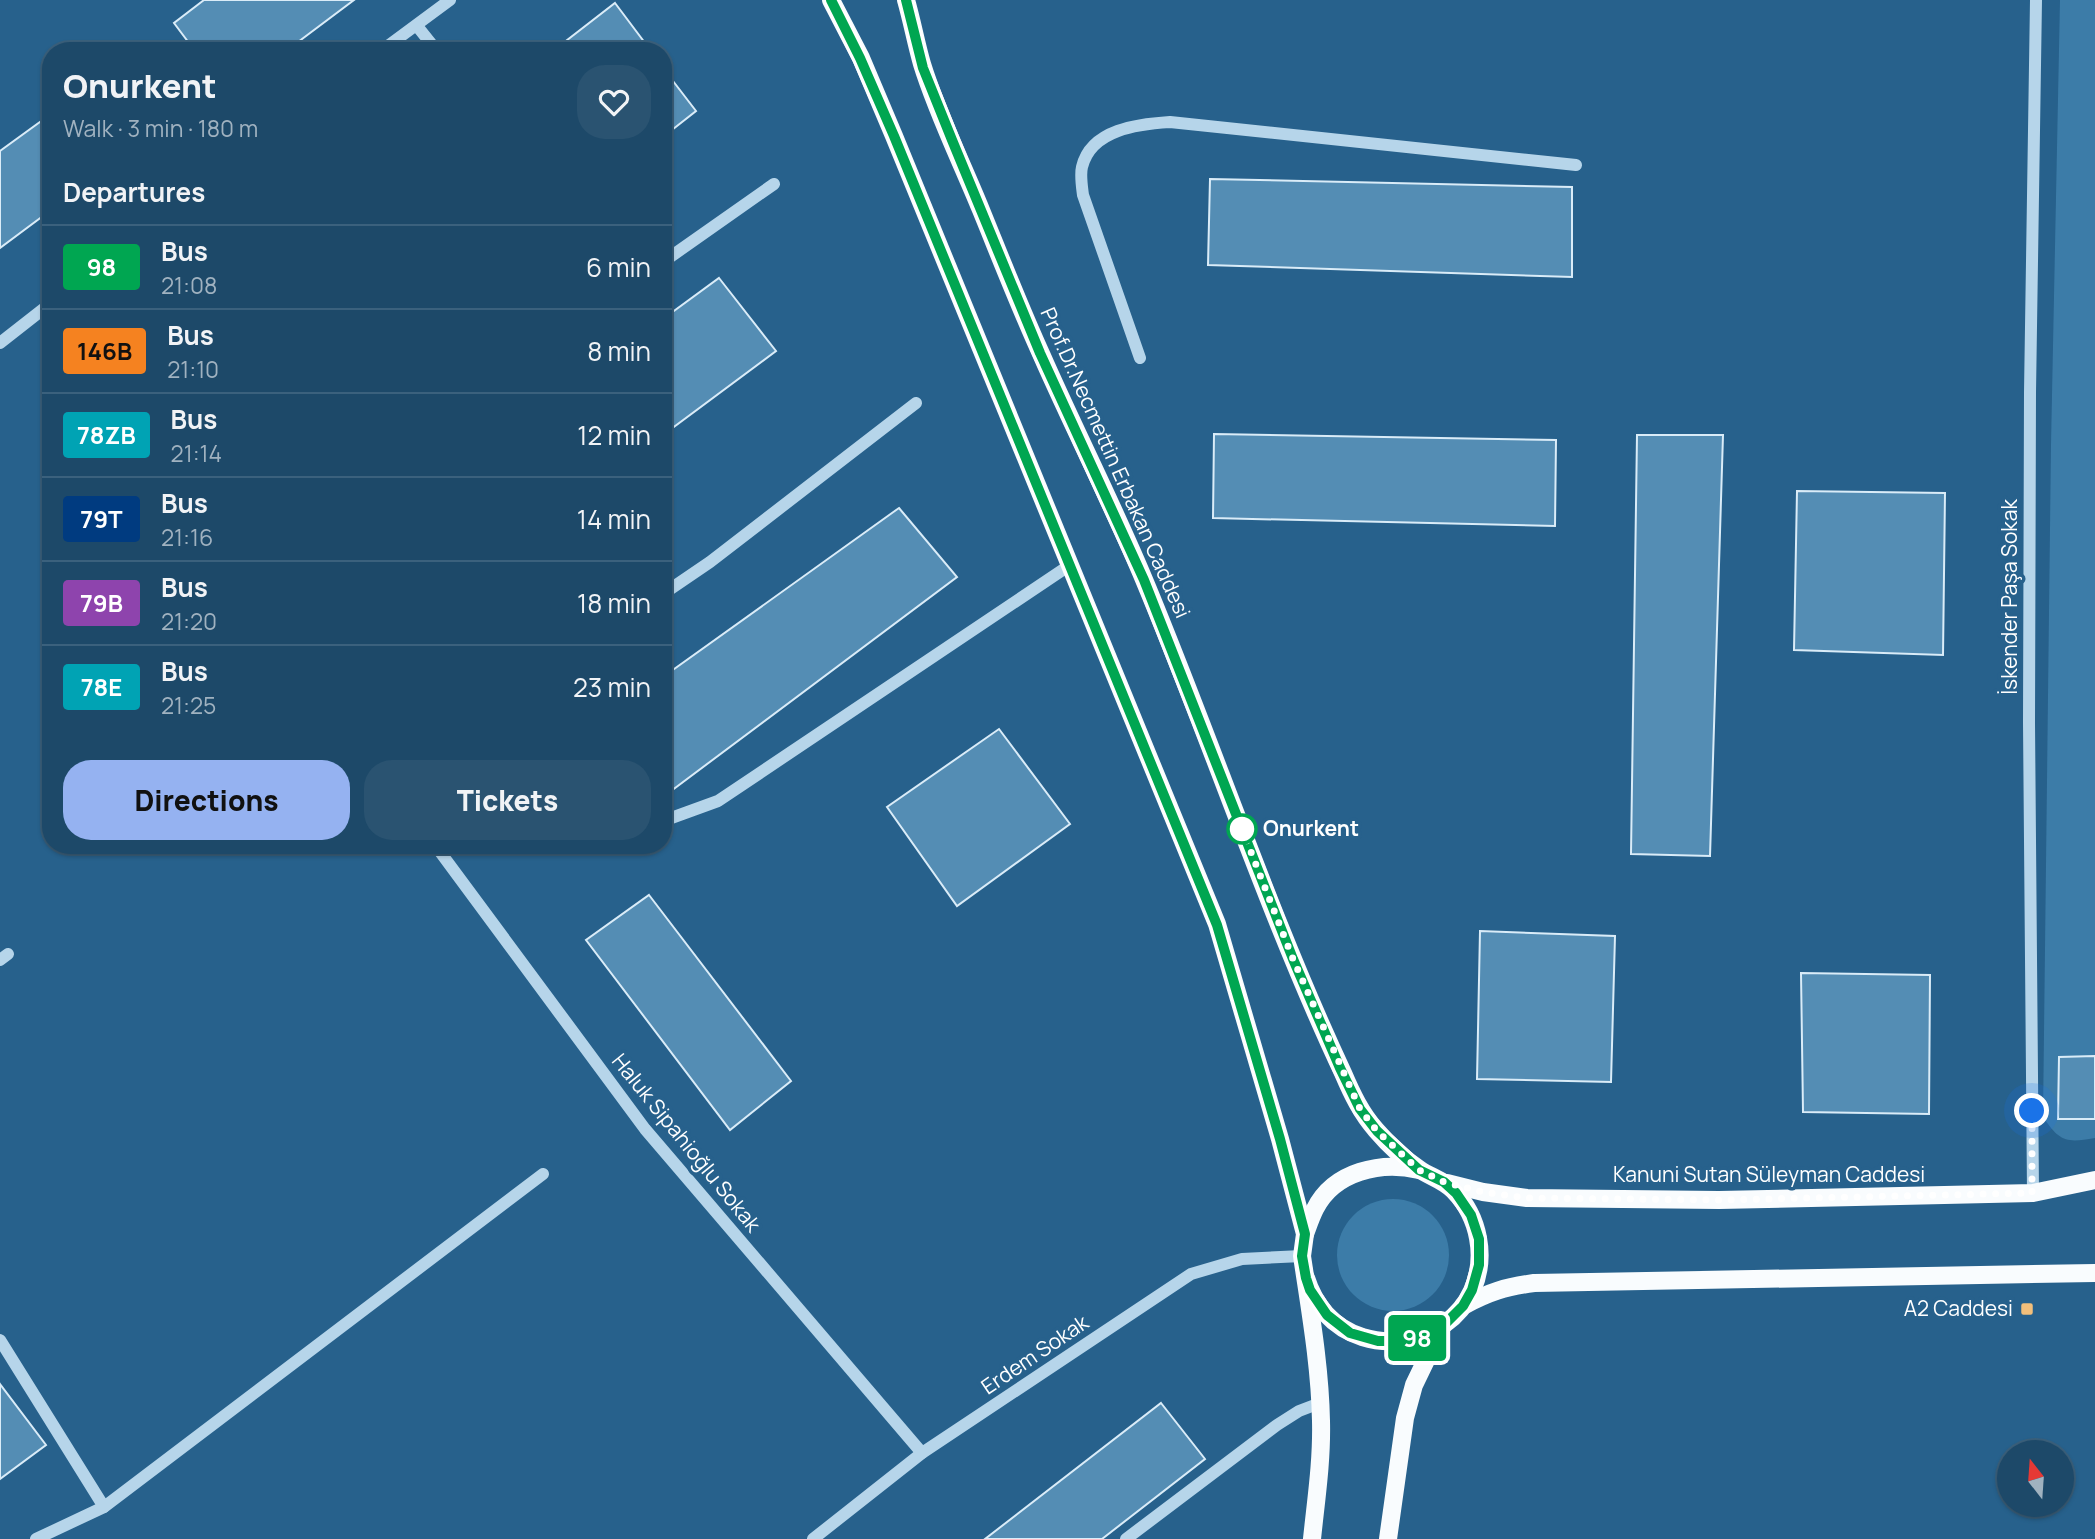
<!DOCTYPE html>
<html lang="en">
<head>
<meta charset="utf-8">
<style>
  :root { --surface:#1d4969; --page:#2a5371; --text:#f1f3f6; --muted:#a0b2c0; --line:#3b617d; --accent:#95b2f1 }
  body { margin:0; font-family:Manrope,sans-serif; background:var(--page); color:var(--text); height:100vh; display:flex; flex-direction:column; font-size:26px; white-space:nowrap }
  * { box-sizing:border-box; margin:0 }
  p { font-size:23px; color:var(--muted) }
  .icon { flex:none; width:38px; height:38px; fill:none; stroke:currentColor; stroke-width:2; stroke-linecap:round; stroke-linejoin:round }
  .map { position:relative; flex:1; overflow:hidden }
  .panel { position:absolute; left:42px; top:42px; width:630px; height:812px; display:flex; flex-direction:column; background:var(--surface); border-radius:28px; box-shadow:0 2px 5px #0004,0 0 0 2px var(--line) }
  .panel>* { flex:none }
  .badge { padding:0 14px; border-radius:5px; font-size:24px; line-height:46px }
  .needle { width:46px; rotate:343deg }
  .fabs { position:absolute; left:1997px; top:1440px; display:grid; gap:14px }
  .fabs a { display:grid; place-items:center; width:77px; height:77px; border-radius:50%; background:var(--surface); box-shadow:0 2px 5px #0004,0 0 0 2px var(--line); font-size:35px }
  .you { position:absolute; width:35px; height:35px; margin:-18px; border:5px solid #fff; border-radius:50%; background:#1a73e8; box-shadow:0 0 0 10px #1a73e833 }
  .map>.badge { position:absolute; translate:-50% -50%; box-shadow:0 0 0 4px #fff }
  h2 { padding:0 21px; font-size:26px; line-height:63px }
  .round { display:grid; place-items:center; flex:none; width:74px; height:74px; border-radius:28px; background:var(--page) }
  .overview { display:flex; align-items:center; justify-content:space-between; height:119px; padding:0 21px }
  h1 { font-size:33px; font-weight:800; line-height:52px }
  .cta { display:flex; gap:14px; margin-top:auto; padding:14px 21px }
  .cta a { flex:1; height:80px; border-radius:28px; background:var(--accent); color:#111; font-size:28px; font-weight:800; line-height:80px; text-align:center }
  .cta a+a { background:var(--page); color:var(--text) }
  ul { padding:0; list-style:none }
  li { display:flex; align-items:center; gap:21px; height:84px; padding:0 21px; border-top:2px solid var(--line) }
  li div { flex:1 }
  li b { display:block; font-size:26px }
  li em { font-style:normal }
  li .badge { min-width:77px; font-weight:700; text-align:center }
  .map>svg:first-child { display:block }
  .green { fill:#3c7ca8 }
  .building { fill:#548db4; stroke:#daecf8; stroke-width:2 }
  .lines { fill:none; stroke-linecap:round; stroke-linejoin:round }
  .minor { stroke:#b6d5ea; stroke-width:12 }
  .major { stroke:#f9fcfe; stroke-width:18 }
  .line-casing { stroke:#fff; stroke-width:16 }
  .line { stroke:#00a651; stroke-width:10 }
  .walk { stroke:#fff; stroke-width:7; stroke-dasharray:0 12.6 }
  .stop-dot { fill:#fff; stroke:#00a651; stroke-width:3.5 }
  .poi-dot { fill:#f2bf7b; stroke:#27618c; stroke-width:2.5 }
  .labels { text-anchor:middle; stroke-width:7; stroke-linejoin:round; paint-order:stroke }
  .street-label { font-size:21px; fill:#fff; stroke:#27618c }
  .stop-label { font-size:21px; font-weight:bold; fill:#fff; stroke:#27618c; text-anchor:start }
  .poi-label { font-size:21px; fill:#fff; stroke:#27618c; text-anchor:end }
</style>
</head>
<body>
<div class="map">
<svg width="2095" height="1539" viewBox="0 0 2095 1539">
  <rect width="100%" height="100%" fill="#27618c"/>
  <g class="green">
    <path d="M2060,0H2095V1138C2066,1143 2060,1142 2043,1117L2051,445Z"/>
    <circle cx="1393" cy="1255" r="56"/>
  </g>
  <g class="building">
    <path d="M204,0H354L286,51H195L174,23Z"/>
    <path d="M615,3L651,51H553Z"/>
    <path d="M663,68L696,111L663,137Z"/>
    <path d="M51,114V210L0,248V151Z"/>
    <path d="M1210,179L1572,187V277L1208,265Z"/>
    <path d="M719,278L776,351L663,435V319Z"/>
    <path d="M1214,434L1556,440L1555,526L1213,518Z"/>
    <path d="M1637,435H1723L1710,856L1631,854Z"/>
    <path d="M1797,491L1945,493L1943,655L1794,650Z"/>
    <path d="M899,508L957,577L663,797V677Z"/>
    <path d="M999,729L1070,824L957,906L887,807Z"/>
    <path d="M649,895L791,1081L730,1130L586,940Z"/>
    <path d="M1480,931L1615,936L1611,1082L1477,1079Z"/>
    <path d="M1801,973L1930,975L1929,1114L1803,1112Z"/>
    <path d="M2095,1056V1119H2058L2059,1057Z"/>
    <path d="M0,1384L46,1445L0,1479Z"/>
    <path d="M1161,1403L1205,1459L1102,1539H985Z"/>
  </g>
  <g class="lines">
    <g class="minor">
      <path d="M417,26L437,51"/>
      <path d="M381,51L450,0"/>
      <path d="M663,262L774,184"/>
      <path d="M0,343L51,303"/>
      <path d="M1140,358L1083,195C1082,187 1080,175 1082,167C1091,129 1139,124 1170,122L1576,165"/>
      <path d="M663,594L710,562L916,403"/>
      <path d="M663,821L718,801L1070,565"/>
      <path d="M435,845L645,1129L922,1453"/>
      <path d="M0,960L8,954"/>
      <path d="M2033,1193L2029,723L2030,392L2036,0"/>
      <path d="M0,1340L104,1507"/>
      <path d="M36,1539L104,1507L543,1174"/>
      <path d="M813,1539L922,1453L1191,1274L1242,1259L1302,1256"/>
      <path d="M1126,1539L1277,1425L1299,1411L1320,1403"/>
    </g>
    <g class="major">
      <path d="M831,0L861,58L894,136L1217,924L1280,1139L1305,1234L1302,1256C1310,1310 1320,1366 1321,1421C1322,1461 1316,1500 1312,1539"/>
      <path d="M906,0C912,21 916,43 922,64C937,113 962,163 981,210C1001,259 1020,308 1042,356C1075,431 1113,505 1145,582C1213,745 1268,913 1343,1073C1352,1094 1361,1113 1376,1130C1388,1144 1404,1159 1419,1169C1430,1177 1444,1180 1454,1191C1479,1217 1487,1257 1472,1291C1447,1346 1367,1359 1326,1314C1317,1304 1310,1291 1306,1278"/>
      <path d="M1447,1183L1483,1192L1527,1198L1719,1200L2033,1193L2095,1180"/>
      <path d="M1305,1234C1308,1226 1311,1217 1315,1209C1334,1171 1381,1161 1419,1170"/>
      <path d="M1463,1306C1489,1292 1505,1287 1534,1283L2095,1273"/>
      <path d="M1388,1539L1405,1418L1414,1385L1442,1327"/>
    </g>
  </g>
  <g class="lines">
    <g class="line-casing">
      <path id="line" d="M831,0L860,58L894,136L1217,925L1280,1139L1305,1234L1302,1256L1306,1278L1310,1290L1327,1315L1350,1333L1378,1341H1408L1426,1336L1442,1327L1463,1306L1472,1290L1479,1265V1239L1471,1215L1456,1193L1444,1182L1419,1170L1377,1131L1360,1109L1340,1068L1293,959L1144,580L1040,353L952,140L923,68L906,0"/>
    </g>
    <use href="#line" class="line"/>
    <path class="walk" d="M1242,829L1293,959L1360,1109L1377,1131L1419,1170L1444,1182L1483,1192L1527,1198L1719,1200L2032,1193V1111"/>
  </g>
  <circle class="stop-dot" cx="1242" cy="829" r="14"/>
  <rect class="poi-dot" x="2020" y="1302" width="14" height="14" rx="3.5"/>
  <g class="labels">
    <g class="street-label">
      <text transform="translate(1115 463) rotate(66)" y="7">Prof.Dr.Necmettin Erbakan Caddesi</text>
      <text transform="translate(2010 597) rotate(-90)" y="7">İskender Paşa Sokak</text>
      <text transform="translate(686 1143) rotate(51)" y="7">Haluk Sipahioğlu Sokak</text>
      <text x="1769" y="1182">Kanuni Sutan Süleyman Caddesi</text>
      <text transform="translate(1035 1355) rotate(-34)" y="7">Erdem Sokak</text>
    </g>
    <g class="stop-label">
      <text x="1263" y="836">Onurkent</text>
    </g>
    <g class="poi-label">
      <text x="2013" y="1316">A2 Caddesi</text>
    </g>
  </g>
</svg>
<div class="fabs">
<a><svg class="needle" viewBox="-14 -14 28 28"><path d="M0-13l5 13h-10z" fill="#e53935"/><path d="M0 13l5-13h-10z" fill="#a0b2c0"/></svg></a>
</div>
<div class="you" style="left:2032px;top:1111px"></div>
<b class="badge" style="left:1417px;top:1338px;background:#00a651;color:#fff">98</b>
<section class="panel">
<div class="overview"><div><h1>Onurkent</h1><p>Walk · 3 min · 180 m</p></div><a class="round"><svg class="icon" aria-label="heart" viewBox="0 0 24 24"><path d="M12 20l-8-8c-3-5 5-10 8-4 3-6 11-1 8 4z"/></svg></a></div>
<h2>Departures</h2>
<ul>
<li><span class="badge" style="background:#00a651;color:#fff">98</span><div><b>Bus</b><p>21:08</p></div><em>6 min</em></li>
<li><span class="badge" style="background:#f58220;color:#111">146B</span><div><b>Bus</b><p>21:10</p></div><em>8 min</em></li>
<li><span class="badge" style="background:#00a3b4;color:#fff">78ZB</span><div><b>Bus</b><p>21:14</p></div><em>12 min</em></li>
<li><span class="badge" style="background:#003b80;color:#fff">79T</span><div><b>Bus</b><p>21:16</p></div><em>14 min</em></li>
<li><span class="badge" style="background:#8e44ad;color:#fff">79B</span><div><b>Bus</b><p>21:20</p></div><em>18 min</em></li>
<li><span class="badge" style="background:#00a3b4;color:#fff">78E</span><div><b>Bus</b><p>21:25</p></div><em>23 min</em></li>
</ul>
<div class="cta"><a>Directions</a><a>Tickets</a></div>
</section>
</div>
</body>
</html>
